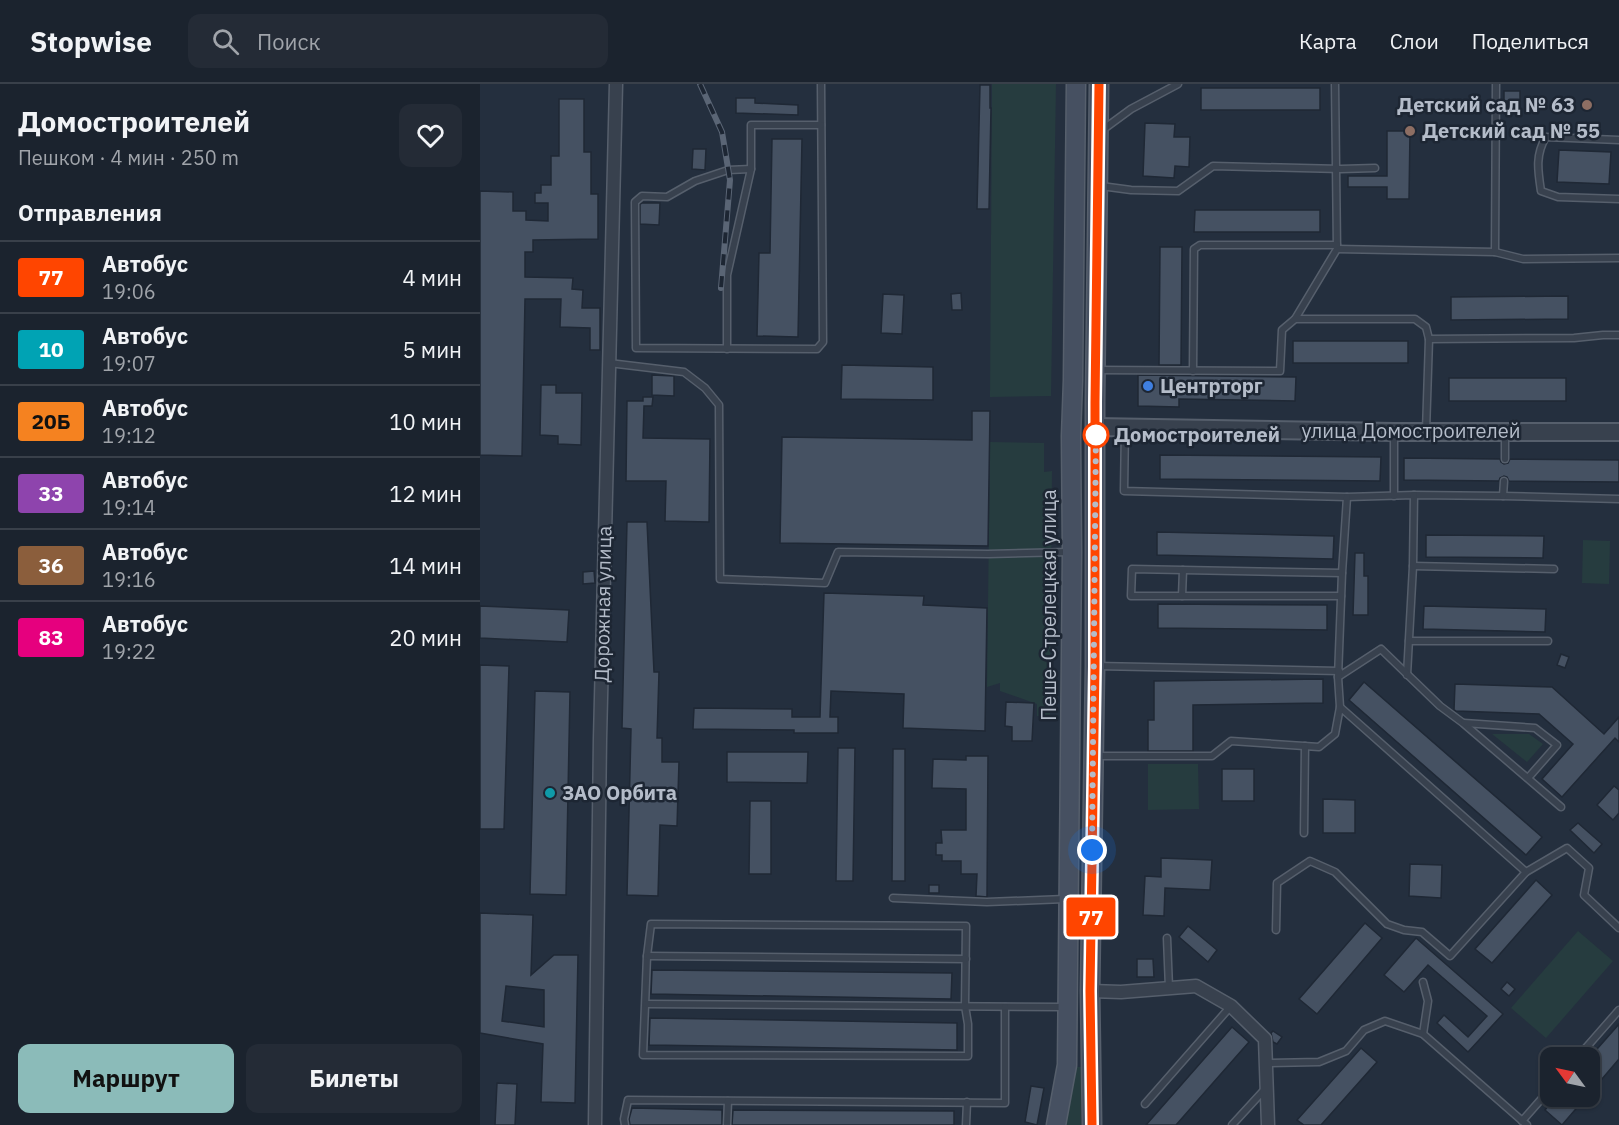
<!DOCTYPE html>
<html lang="ru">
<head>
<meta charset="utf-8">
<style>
  :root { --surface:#1b232e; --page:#242b36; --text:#f1f3f6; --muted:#a0a4aa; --line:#39404a; --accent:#8bbbb9 }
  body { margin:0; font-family:"IBM Plex Sans",sans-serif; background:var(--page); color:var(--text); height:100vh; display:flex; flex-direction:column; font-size:22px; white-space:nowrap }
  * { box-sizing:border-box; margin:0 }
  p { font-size:20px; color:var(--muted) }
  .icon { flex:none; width:33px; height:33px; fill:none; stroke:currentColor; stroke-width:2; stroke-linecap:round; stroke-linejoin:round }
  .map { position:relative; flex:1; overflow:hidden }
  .panel { display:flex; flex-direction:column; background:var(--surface); width:480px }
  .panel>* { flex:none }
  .badge { padding:0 12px; border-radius:4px; font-size:21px; line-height:39px }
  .needle { width:39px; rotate:303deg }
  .tools { position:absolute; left:1060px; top:963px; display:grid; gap:12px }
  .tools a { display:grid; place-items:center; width:60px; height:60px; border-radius:12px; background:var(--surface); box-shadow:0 2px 4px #0004,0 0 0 2px var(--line); font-size:30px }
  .you { position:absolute; width:30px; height:30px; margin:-15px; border:4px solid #fff; border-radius:50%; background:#1a73e8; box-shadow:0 0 0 9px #1a73e833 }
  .map>.badge { position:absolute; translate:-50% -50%; box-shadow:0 0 0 3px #fff }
  h2 { padding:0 18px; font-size:22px; line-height:54px }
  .round { display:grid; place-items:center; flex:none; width:63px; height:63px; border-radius:12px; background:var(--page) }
  .summary { display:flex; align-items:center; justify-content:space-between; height:102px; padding:0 18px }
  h1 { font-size:28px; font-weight:700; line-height:45px }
  .button { display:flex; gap:12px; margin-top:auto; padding:12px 18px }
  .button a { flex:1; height:69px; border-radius:12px; background:var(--accent); color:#111; font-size:24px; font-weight:700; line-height:69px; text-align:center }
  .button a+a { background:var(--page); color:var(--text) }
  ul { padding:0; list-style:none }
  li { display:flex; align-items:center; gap:18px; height:72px; padding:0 18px; border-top:2px solid var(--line) }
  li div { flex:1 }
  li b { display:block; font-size:22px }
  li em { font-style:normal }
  li .badge { min-width:66px; font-weight:700; text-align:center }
  header { display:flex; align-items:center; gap:36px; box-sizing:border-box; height:84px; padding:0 30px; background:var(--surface); border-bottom:2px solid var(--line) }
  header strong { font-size:28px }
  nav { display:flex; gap:33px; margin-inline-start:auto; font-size:21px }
  .search { width:420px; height:54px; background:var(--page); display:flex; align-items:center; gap:15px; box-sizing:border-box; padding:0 21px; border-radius:12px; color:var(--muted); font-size:22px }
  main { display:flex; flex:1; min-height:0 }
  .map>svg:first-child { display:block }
  .green { fill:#263c3f }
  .building { fill:#455162; stroke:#1f2835; stroke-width:1.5; fill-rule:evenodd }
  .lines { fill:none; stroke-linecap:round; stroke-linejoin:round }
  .service-casing { stroke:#565f6c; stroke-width:9 }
  .minor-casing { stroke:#565f6c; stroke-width:15 }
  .tertiary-casing { stroke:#565f6c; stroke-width:20 }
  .secondary-casing { stroke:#565f6c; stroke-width:21 }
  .service { stroke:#38414e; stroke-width:6 }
  .minor { stroke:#38414e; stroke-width:12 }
  .tertiary { stroke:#38414e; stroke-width:16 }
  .secondary { stroke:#465061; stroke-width:18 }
  .rail-casing { stroke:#5a6575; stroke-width:6 }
  .rail { stroke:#1d2633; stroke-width:4; stroke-dasharray:11; stroke-linecap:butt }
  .line-casing { stroke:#fff; stroke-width:14 }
  .line { stroke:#ff4500; stroke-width:9 }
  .walk { stroke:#b4bcc9; stroke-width:6; stroke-dasharray:0 10.8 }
  .education-dot { fill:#8d6e63; stroke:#1d2633; stroke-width:2 }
  .shop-dot { fill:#3f7fe0; stroke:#1d2633; stroke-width:2 }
  .stop-dot { fill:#fff; stroke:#ff4500; stroke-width:3 }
  .culture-dot { fill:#0f9aa8; stroke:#1d2633; stroke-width:2 }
  .labels { text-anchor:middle; stroke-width:5; stroke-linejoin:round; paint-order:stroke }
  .poi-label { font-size:20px; font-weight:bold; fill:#b4bcc9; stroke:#1d2633; text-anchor:start }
  .street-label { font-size:20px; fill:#b4bcc9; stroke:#1d2633 }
  .stop-label { font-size:20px; font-weight:bold; fill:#b4bcc9; stroke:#1d2633; text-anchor:start }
</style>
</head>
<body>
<header>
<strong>Stopwise</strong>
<div class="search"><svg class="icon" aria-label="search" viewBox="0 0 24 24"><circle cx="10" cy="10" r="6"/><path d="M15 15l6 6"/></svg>Поиск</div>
<nav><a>Карта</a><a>Слои</a><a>Поделиться</a></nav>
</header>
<main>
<section class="panel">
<div class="summary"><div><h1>Домостроителей</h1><p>Пешком · 4 мин · 250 m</p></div><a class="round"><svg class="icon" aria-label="heart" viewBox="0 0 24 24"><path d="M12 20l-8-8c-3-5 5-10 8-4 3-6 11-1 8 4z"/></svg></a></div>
<h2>Отправления</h2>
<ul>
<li><span class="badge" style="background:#ff4500;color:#fff">77</span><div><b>Автобус</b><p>19:06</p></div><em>4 мин</em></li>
<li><span class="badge" style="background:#00a3b4;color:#fff">10</span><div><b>Автобус</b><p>19:07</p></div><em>5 мин</em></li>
<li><span class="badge" style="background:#f58220;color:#111">20Б</span><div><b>Автобус</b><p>19:12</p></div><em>10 мин</em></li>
<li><span class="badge" style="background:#8e44ad;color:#fff">33</span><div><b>Автобус</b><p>19:14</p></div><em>12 мин</em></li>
<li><span class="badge" style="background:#8b5e3c;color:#fff">36</span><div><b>Автобус</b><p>19:16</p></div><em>14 мин</em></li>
<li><span class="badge" style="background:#e6007e;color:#fff">83</span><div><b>Автобус</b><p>19:22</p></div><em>20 мин</em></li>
</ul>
<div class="button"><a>Маршрут</a><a>Билеты</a></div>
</section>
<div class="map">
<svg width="1139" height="1041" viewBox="0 0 1139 1041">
  <rect width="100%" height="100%" fill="#242f3e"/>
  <g class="green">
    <path d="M512,0H576L571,312L510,313Z"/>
    <path d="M510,358L564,359V388L572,387L570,633L557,632V620L520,607V599L507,603Z"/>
    <path d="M1103,456L1130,457L1129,500L1102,499Z"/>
    <path d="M1012,650H1049L1063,660L1047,678Z"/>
    <path d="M668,680H718L719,725L668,726Z"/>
    <path d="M1098,847L1133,877L1066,954L1031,924Z"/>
    <path d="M594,983H601V1041H585Z"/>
  </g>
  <g class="building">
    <path d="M500,1H510V24H511L509,125H497Z"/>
    <rect x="721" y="4" width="119" height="22"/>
    <rect x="1024" y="7" width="16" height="10"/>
    <path d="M256,14H275V19L318,21V31L256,29Z"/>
    <path d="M79,15H104V68H111V110H118V155L53,156V168H45V193L93,194L92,205L103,206L102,224H120V266H110V244L80,243L81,215H45L42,372L0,371V107L33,108V127H46V136L68,137V119H55V109H61V101H71V72H79Z"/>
    <path d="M665,39L695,40L694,53H710L709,83L695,82L694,94L663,92Z"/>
    <path d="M907,47H930L929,115H907V103H868V92H907Z"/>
    <path d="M292,55H322L318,253L277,252L279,169H290Z"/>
    <path d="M213,65H226L225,86L212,85Z"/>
    <path d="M1079,66L1131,68L1129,100L1077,98Z"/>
    <path d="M162,119H180L179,141L160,140V120Z"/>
    <path d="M715,126H840V148H714Z"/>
    <path d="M680,163H702L701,281H679Z"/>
    <path d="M481,209L482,226H472L471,210Z"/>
    <path d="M403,210L424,211L422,250L401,249Z"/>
    <path d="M1088,212V235L971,236V213Z"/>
    <rect x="813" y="257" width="115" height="22"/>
    <path d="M362,281L453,283V316L361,315Z"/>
    <path d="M172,291L194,292V312L172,311Z"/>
    <path d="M658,291L816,293L815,317L699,315V323L658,322Z"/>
    <rect x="969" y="294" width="117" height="23"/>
    <path d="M61,301H76V309H102L101,361L78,360V352L60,351Z"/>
    <path d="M163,313H173L172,322H164L163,354L230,355L229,438L185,437L186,397H146L147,317H163Z"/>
    <path d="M492,327H510L508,462L300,459L302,353L492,356Z"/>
    <path d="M680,371L901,373L900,397L680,395Z"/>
    <path d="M924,374L1020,375L1021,378L1024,380L1028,379L1030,375L1139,376V398L1029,397L1027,393L1024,392L1020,394L1019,397L924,396Z"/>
    <path d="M147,438H167L174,588H179L177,654H182V678H199L197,742L180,741L178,812L147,811L151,645L142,644Z"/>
    <path d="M677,448L854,452L853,475L677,471Z"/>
    <path d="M946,451L1064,452L1063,474L946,473Z"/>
    <path d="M875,469H884V492H888V531H873Z"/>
    <path d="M114,487L115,499L103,500V488Z"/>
    <path d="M344,509L444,512L443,521L507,524L505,647L423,644L424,610L351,607L350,633H358V649H314V646L213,645L214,624L312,625V633H340Z"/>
    <path d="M678,520L847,521V546L678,544Z"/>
    <path d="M0,522L89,526L87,558L0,554Z"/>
    <path d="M944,522L1066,525L1065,548L943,545Z"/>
    <path d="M1081,570L1089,573L1085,584L1077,581Z"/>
    <path d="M0,581L29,582L24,745H0Z"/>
    <path d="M843,595V619L713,621V667H668V636H674V597Z"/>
    <path d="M884,598L1062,753L1046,771L869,616Z"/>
    <path d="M975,600L1072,603L1124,650L1139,633V658L1135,654L1082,713L1062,695L1093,660L1059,630L976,627L974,626Z"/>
    <path d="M55,607L90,608L86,811L50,810Z"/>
    <path d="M526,618L554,619L552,657H532V643L525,642Z"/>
    <path d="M358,664H375L373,797H356Z"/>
    <path d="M413,665H425V797H412Z"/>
    <path d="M247,668H328L327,699L247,698Z"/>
    <path d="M486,672H508L507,813L496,812L497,790H481V777H462V771H456V759H462L461,746H486V705L452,704L453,675L486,676Z"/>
    <rect x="742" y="685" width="32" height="32"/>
    <path d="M1134,702L1139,706V729L1133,736L1117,721Z"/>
    <path d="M843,715L875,716V749H843Z"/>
    <path d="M270,717H291V790H269Z"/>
    <path d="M1098,739L1122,760L1114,769L1090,746Z"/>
    <path d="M681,774L732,776L730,806L685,804L684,832L663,831L665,792L681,793Z"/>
    <path d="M930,780L962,781L961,814L929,812Z"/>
    <path d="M1056,796L1072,811L1012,879L995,865Z"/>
    <rect x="449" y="801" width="10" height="8"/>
    <path d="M0,829L53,831L51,891L74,871H98L95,1019L61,1018L63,960L0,949ZM26,902L64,906V943L22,937Z"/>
    <path d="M885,839L902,854L837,930L819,915Z"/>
    <path d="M708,842L737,866L728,878L699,853Z"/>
    <path d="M936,854L1023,930L988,968L957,939L964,931L988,953L1007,932L948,881L924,908L904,891Z"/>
    <path d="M657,875H673L674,893H657Z"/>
    <path d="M172,886L472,889L471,915L171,910Z"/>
    <path d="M1027,898L1035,905L1029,912L1021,905Z"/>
    <path d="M170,934L477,939V966L169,961Z"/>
    <path d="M1139,940V975L1110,1009V973Z"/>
    <path d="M752,943L769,958L696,1041H666Z"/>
    <path d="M793,947L802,953L797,960L793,958L791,949Z"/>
    <path d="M881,964L897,978L841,1041H824L817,1036Z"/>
    <path d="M17,999L37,1000L35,1041H15Z"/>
    <path d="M551,1002L564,1004L557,1041L545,1038Z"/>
    <path d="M1076,1012H1107L1082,1041L1065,1026Z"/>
    <path d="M152,1024L242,1026V1041H150L149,1035Z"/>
    <path d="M253,1026L474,1027V1041H252Z"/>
  </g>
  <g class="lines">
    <g class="service-casing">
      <g id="service">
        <path d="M621,47L651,25L698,0"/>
        <path d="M1139,56L1066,53C1055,71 1058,87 1061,107L1078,113L1139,115"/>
        <path d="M271,85L248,86L215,97L187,113L162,112L155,118L156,264L337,265L343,258L341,0"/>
        <path d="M621,102L651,106L698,107L733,82L861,85L895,84"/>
        <path d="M857,165L1015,168L1043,175L1139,174"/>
        <path d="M1015,168L1016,0"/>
        <path d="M815,235L857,165L855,0"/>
        <path d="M949,255L1094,254L1123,251H1139"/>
        <path d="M247,265V191L271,85V41H341"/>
        <path d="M129,279L204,288L225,304L239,321L240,495L345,499L358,468L508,470L589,468"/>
        <path d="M616,286L800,287L802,246L815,235H935L946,243L949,255L946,347"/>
        <path d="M713,287L714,165L720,161H857"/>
        <path d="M645,344L644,407L867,413L934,411L1023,412L1139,415"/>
        <path d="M914,350V412"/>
        <path d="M1025,375V349"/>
        <path d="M1023,412L1024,397"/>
        <path d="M933,482L1074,485"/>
        <path d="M702,512L703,486"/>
        <path d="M861,512H651L652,485L862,489"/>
        <path d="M929,557H1068"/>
        <path d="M616,582L859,587"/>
        <path d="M927,591L933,482L934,411"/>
        <path d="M858,593L901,565L960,622L983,639L1081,723"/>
        <path d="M860,623L1046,788L1087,764L1109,784L1104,811L1139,844"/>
        <path d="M984,639L1055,644L1077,661L1048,694"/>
        <path d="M614,672H732L751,657L839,663L855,650L860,623L858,593L862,489L867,413"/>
        <path d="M824,749L825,662"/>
        <path d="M413,814L507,818L585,815"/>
        <path d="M171,840L486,842L485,922L488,940V972L163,971L167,872Z"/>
        <path d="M796,846L797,799L830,777L855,788L907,840L924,846L942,848L970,872L1046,788"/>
        <path d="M687,854L689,904"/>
        <path d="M167,872L486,875"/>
        <path d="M943,898L948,917L943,950"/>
        <path d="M166,920L584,923"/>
        <path d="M1097,974L1139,926"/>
        <path d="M786,979L839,978L866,967L884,946L905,937L943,950L1047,1041"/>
        <path d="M665,1020L751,922"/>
        <path d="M1042,1037L1071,1004"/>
        <path d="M145,1041L144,1035L148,1016L525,1019V923"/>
        <path d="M247,1041L248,1017"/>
        <path d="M486,1041L487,1018"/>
        <path d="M752,1041L785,1005"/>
      </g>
    </g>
    <g class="minor-casing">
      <g id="minor">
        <path d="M610,907L641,908L716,902L751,922L785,955L788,1041"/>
        <path d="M115,1041L120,655L136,0"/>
      </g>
    </g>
    <g class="tertiary-casing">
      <path id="tertiary" d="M616,343L914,348H1139"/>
    </g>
    <g class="secondary-casing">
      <g id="secondary">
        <path d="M576,1041L587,981L592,468L591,352L593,296L596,0"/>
        <path d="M612,1041L610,907L615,582V318L619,0"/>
      </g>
    </g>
    <use href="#service" class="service"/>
    <use href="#minor" class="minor"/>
    <use href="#tertiary" class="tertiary"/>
    <use href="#secondary" class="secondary"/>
    <g class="rail-casing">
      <path id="rail" d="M220,0L242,48L250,96L241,204"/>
    </g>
    <use href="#rail" class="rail"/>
  </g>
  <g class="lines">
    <g class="line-casing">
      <path id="line" d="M612,1041L610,907L615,582V318L619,0"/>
    </g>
    <use href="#line" class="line"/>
    <path class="walk" d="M612,766L616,343V351"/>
  </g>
  <g class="education-dot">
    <circle cx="1107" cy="21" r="6"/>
    <circle cx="930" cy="47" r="6"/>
  </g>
  <circle class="shop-dot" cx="668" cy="302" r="6"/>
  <circle class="stop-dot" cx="616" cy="351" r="12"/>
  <circle class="culture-dot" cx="70" cy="709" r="6"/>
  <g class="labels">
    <g class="poi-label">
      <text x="1095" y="28" text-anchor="end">Детский сад № 63</text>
      <text x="942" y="54">Детский сад № 55</text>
      <text x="680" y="309">Центрторг</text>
      <text x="82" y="716">ЗАО Орбита</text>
    </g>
    <g class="street-label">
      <text x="931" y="354">улица Домостроителей</text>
      <text transform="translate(123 520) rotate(-89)" y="7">Дорожная улица</text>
      <text transform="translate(569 521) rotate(-90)" y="7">Пеше-Стрелецкая улица</text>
    </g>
    <g class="stop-label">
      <text x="634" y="358">Домостроителей</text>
    </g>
  </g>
</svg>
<div class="tools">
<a><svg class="needle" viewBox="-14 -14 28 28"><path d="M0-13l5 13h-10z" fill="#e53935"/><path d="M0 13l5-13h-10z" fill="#a0a4aa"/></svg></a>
</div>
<div class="you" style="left:612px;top:766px"></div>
<b class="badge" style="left:611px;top:833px;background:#ff4500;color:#fff">77</b>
</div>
</main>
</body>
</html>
